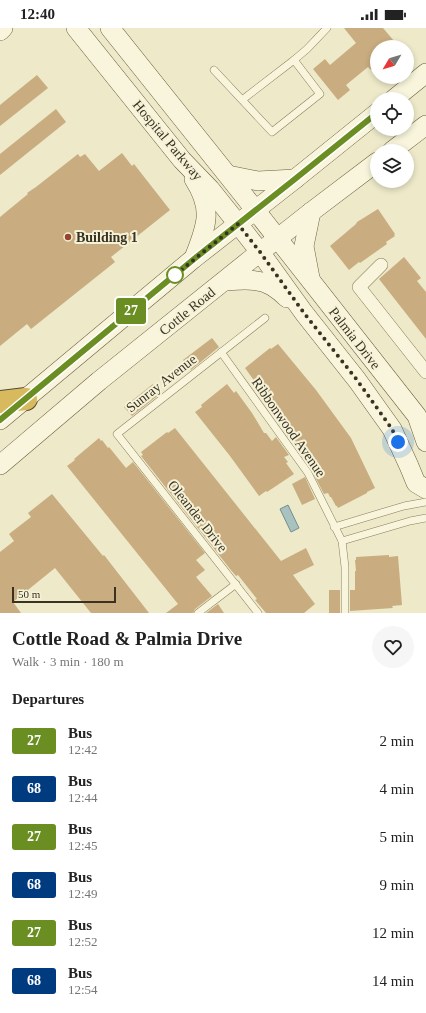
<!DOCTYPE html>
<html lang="en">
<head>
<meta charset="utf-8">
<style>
  :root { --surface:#fff; --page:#f6f6f6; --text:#222; --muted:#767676 }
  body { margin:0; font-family:"Times New Roman",serif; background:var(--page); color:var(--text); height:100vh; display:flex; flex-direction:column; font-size:15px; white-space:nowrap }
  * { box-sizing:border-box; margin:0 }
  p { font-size:13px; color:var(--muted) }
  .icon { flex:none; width:22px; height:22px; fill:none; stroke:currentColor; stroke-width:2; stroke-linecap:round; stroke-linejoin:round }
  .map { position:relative; height:585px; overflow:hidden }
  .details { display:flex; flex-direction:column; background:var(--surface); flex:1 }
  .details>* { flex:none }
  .badge { padding:0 8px; border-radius:3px; font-size:14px; line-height:26px }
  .needle { width:26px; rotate:232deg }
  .buttons { position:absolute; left:370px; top:12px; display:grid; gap:8px }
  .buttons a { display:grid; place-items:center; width:44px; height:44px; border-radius:50%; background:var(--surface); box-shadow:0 2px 6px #0003; font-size:20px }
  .scale { position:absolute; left:12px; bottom:10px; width:104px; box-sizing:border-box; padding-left:4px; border:2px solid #3a3221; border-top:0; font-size:11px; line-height:14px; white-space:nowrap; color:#3a3221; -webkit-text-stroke:3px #f5f2d8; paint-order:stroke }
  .you { position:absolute; width:20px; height:20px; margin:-10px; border:3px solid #fff; border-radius:50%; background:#1a73e8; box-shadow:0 0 0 6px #1a73e833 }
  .map>.badge { position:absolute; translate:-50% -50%; box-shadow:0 0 0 2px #fff }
  h2 { padding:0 12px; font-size:15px; line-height:36px }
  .round { display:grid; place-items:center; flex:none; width:42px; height:42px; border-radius:21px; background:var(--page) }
  .head { display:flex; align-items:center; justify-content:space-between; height:68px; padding:0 12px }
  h1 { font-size:19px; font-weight:600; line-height:30px }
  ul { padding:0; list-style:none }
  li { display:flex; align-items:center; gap:12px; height:48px; padding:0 12px }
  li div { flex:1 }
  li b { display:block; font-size:15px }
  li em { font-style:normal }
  li .badge { min-width:44px; font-weight:700; text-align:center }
  .status { display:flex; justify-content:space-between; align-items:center; height:28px; padding:0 20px; background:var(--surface); direction:ltr }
  .status svg { height:11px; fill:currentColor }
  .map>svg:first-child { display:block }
  .water { fill:#a9c1bf; stroke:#70908e }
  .building { fill:#c9ad80 }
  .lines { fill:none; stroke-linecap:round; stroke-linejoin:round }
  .lane-casing { stroke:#897d5e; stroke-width:8 }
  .street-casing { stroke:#897d5e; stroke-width:14 }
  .secondary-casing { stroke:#6b5e41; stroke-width:20 }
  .highway-casing { stroke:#574b32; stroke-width:24 }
  .lane { stroke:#f8f5dc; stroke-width:7 }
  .street { stroke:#f8f5dc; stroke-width:13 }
  .secondary { stroke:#f8f5dc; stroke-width:19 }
  .highway { stroke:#d7ba5e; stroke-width:22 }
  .line-casing { stroke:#fff; stroke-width:9 }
  .line { stroke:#6b8e23; stroke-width:6 }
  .walk { stroke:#3a3221; stroke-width:4; stroke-dasharray:0 7.2 }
  .poi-dot { fill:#954431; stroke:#f5f2d8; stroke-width:1.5 }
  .stop-dot { fill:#fff; stroke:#6b8e23; stroke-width:2 }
  .labels { text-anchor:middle; stroke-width:4; stroke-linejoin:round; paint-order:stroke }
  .street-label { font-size:14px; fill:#3a3221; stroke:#f5f2d8 }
  .poi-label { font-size:14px; font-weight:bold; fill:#3a3221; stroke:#f5f2d8; text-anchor:start }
</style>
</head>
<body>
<div class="status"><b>12:40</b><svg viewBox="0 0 49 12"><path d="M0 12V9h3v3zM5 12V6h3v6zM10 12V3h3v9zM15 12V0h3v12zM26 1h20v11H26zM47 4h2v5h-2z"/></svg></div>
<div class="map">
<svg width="426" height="585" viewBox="0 0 426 585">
  <rect width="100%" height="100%" fill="#ede9c9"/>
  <path class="water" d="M288,477L299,500L291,504L280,481Z"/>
  <g class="building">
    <path d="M344,0H383L399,19H377V37L371,42L368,39L346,57L350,62L338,72L313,41L325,31L330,37L356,15Z"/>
    <path d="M37,47L48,60L0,98V77Z"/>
    <path d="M56,81L66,94L0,147V126Z"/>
    <path d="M122,125L132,138L134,136L170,182L111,229L115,234L31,301L27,296L0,318V189L28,166L27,165L36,159L78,126L80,129L85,126L99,143Z"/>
    <path d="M378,181L395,206L394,207L395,208L386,214L387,216L360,235L359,234L349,242L330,218L356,196L357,194Z"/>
    <path d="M404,229L421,250L417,253L426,264V311L379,251Z"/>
    <path d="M212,310L219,319L191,342L183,332Z"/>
    <path d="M278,316L316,362L351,410L375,460L367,464V465L338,480L337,478H336L331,469H330L328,465L324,466L313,445L320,442L303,419L298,422L284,403L288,400L280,389L281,388L268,372L245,340L270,320L271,321Z"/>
    <path d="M153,356L160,366L132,388L124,379Z"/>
    <path d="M227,356L234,365L236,363L252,385L264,405H266L272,413L276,409L289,427L284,429L288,434L286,435L294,446L267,464L266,463L259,468L230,428L195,384L202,379L201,377Z"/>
    <path d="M175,400L281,533L306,520L314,537L293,547L315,576L304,585H266L255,572L257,571L238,547L236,548L230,541L141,428L143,427L141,424L167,404L168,405Z"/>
    <path d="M99,410L101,413L102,412L108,420L109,419L126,440L133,434L205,525L196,532L205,542L196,549L212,568L195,581L193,585H166L178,576L67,438L75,432L74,431Z"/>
    <path d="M305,449L315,471L302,477L292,456Z"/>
    <path d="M52,466L103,528L104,527L149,585H91L55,540L13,574L21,585H0V524L14,513L9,506L31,489L28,485Z"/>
    <path d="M389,527V529L398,528L402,577L392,578L393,580L350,583V562H355V543H356L355,532H356V529Z"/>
    <rect x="329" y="562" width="11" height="23"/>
    <path d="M218,576L224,585H206Z"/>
  </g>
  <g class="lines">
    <g class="lane-casing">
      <g id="lane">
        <path d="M294,32L307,21L327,0"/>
        <path d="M214,42L272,104L320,66L294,32L242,72"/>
        <path d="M221,324L308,445L342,513L345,539V585"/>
        <path d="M334,499L404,478L426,474"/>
        <path d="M342,513L410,493L426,490"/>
        <path d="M198,585L236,556"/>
        <path d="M258,585L117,406L265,290"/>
      </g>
    </g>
    <g class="street-casing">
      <path id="street" d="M381,237L359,259L426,344"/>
    </g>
    <g class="secondary-casing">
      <g id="secondary">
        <path d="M76,0L182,132L210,161L238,196L260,224L304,285L357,352L392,401L409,438L416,455L426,461"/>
        <path d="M110,0L245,169L417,388L426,414"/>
        <path d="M0,3L3,0"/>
        <path d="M394,71L426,45"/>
        <path d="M392,123L426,97"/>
        <path d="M228,147L258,153L295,151"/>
        <path d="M194,230C206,199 214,182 194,151"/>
        <path d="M310,250L304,218L311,184"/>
        <path d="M225,253C240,252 258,250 272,258C277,261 282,265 287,270"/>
        <path d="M0,392L193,231L295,151L377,85"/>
        <path d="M0,437L99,353L250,232L311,184L377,134"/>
      </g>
    </g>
    <g class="highway-casing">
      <path id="highway" d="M0,374L26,371"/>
    </g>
    <use href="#lane" class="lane"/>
    <use href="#street" class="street"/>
    <use href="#secondary" class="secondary"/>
    <use href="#highway" class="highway"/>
  </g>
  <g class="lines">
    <g class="line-casing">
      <path id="line" d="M0,392L194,231L295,151L377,85"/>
    </g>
    <use href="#line" class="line"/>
    <path class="walk" d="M175,247L170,251L238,196L260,224L304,285L357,352L392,401L398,414"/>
  </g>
  <circle class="poi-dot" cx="68" cy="209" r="4"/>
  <circle class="stop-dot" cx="175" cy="247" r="8"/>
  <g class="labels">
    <g class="street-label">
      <text transform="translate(168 112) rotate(50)" y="5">Hospital Parkway</text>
      <text transform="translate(187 283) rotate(-39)" y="5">Cottle Road</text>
      <text transform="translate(355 310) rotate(52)" y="5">Palmia Drive</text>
      <text transform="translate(161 355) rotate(-38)" y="5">Sunray Avenue</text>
      <text transform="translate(289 399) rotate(55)" y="5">Ribbonwood Avenue</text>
      <text transform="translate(198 488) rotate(52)" y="5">Oleander Drive</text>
    </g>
    <g class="poi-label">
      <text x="76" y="214">Building 1</text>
    </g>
  </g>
</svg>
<div class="buttons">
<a><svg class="needle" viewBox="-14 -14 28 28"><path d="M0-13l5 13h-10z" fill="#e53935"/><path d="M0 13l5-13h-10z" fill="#767676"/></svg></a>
<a><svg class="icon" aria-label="locate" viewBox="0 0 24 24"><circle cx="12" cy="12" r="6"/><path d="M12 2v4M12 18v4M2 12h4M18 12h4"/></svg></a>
<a><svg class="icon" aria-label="layers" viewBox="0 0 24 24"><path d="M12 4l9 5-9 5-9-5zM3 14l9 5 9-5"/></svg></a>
</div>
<div class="scale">50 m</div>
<div class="you" style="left:398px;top:414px"></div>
<b class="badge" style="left:131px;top:283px;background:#6b8e23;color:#fff">27</b>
</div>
<section class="details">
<div class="head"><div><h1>Cottle Road &amp; Palmia Drive</h1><p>Walk · 3 min · 180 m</p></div><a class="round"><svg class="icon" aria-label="heart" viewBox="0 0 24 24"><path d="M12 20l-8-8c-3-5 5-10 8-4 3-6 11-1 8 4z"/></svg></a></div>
<h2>Departures</h2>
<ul>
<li><span class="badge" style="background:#6b8e23;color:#fff">27</span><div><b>Bus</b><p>12:42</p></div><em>2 min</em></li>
<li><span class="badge" style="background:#003b80;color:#fff">68</span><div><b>Bus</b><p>12:44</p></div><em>4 min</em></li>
<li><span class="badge" style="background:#6b8e23;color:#fff">27</span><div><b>Bus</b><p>12:45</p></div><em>5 min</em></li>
<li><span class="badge" style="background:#003b80;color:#fff">68</span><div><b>Bus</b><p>12:49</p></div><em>9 min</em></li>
<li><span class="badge" style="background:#6b8e23;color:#fff">27</span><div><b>Bus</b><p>12:52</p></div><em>12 min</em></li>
<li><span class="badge" style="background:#003b80;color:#fff">68</span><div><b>Bus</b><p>12:54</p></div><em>14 min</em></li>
</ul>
</section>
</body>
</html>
